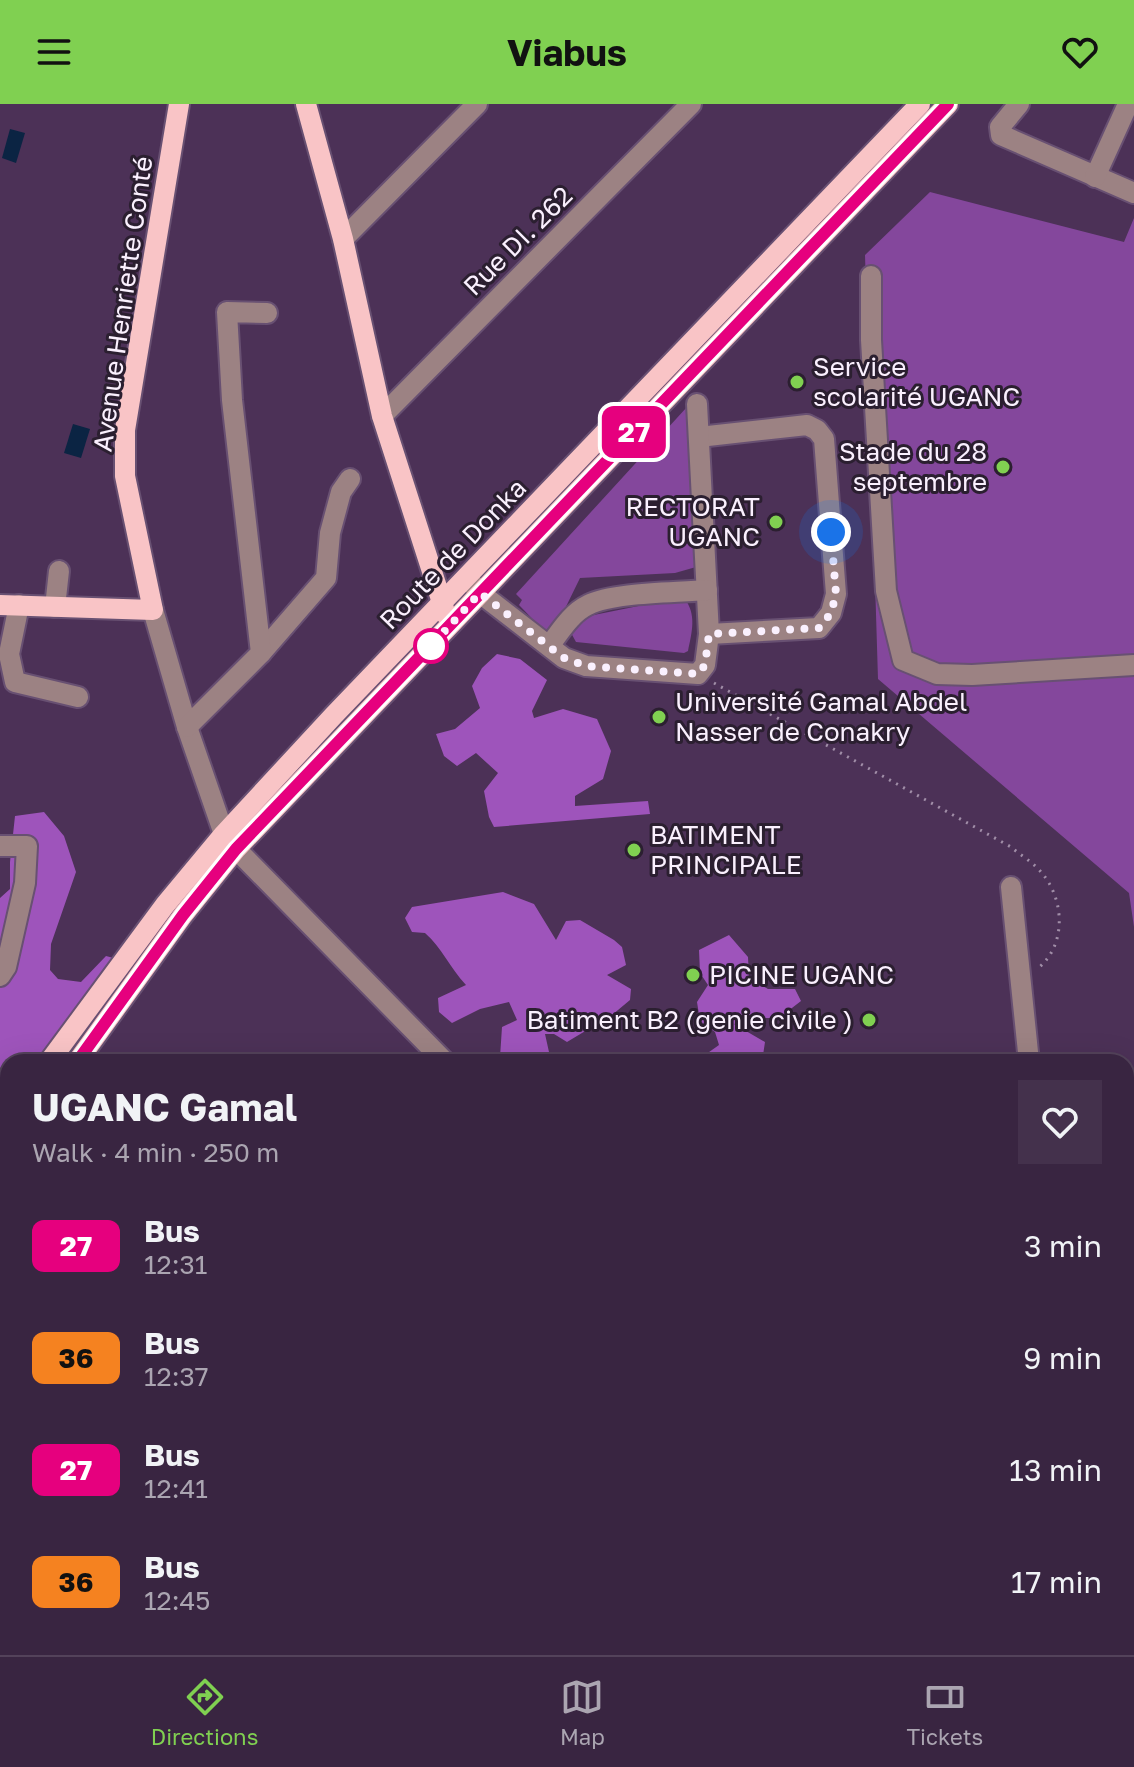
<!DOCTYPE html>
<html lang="en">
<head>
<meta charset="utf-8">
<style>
  :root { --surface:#392541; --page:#44314c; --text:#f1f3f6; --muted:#aba5b1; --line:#53425a; --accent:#80d051 }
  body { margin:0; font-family:"Golos Text",sans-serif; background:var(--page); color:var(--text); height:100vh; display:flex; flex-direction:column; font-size:30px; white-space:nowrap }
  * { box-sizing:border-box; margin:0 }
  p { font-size:26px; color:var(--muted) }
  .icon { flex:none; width:44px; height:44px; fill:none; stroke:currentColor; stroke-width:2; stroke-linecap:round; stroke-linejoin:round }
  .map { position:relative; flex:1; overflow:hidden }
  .sheet { position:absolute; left:0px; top:950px; width:1134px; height:602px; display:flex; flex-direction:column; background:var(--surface); border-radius:24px 24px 0 0; box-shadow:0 8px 32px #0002,0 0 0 2px var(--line) }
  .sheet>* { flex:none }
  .badge { padding:0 16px; border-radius:12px; font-size:28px; line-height:52px }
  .you { position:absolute; width:40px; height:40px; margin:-20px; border:6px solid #fff; border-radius:50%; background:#1a73e8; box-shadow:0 0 0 12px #1a73e833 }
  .map>.badge { position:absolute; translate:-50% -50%; box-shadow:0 0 0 4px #fff }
  .round { display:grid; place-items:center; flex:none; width:84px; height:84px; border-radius:0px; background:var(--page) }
  .overview { display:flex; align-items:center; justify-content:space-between; height:136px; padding:0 32px }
  h1 { font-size:38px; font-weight:700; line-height:60px }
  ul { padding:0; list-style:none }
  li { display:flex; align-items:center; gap:24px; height:112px; padding:0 32px }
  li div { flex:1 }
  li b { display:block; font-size:30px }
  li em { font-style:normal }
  li .badge { min-width:88px; font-weight:700; text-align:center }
  header { display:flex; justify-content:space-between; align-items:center; height:104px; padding:0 32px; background:var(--accent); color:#111; font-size:36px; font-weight:700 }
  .menu { display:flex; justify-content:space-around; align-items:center; height:112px; border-top:2px solid var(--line); background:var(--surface); font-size:22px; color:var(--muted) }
  .menu a { display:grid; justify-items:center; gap:4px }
  .menu .on { color:var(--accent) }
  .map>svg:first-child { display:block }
  .green { fill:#84479c }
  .forest { fill:#9e54bb }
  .water { fill:#0b2443 }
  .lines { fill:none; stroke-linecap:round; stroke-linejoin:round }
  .minor-casing { stroke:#685072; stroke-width:24 }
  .major-casing { stroke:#685072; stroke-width:24 }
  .highway-casing { stroke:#685072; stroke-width:28 }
  .path { stroke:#a18ea8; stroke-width:3; stroke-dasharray:2 6; stroke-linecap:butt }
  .minor { stroke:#9c8283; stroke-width:20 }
  .major { stroke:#f9c4c6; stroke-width:20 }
  .highway { stroke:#faeded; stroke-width:24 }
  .rail-casing { stroke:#a391ab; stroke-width:8 }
  .rail { stroke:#2b1f30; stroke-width:5; stroke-dasharray:15; stroke-linecap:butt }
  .line-casing { stroke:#fff; stroke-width:18 }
  .line { stroke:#e6007e; stroke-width:12 }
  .walk { stroke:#faf0fe; stroke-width:8; stroke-dasharray:0 14.4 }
  .poi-dot { fill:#80d051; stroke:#2b1f30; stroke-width:3 }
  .stop-dot { fill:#fff; stroke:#e6007e; stroke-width:4 }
  .labels { text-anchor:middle; stroke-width:6; stroke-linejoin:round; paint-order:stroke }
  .street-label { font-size:26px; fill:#faf0fe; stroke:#2b1f30 }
  .poi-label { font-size:26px; fill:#faf0fe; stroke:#2b1f30; text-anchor:start }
</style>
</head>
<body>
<header><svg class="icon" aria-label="menu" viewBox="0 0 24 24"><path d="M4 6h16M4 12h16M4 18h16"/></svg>Viabus<svg class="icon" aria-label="heart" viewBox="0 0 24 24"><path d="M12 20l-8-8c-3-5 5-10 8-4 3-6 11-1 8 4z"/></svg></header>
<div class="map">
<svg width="1134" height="1551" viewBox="0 0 1134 1551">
  <rect width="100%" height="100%" fill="#4c3157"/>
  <g class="green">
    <path d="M930,88L1124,138L1134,114V823L1129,789L878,575L865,151Z"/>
    <path d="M687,303L696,463L675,469L580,474L558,519L547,530L519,501L522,496L516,490Z"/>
    <path d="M678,494H684C697,510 692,528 688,547L684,549L576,538L570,527L579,514Z"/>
  </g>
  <g class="forest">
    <path d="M497,550L520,555L547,576L532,607L534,614L563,605L597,615L611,647L603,675L575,692V702L648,697L650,710L494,723L489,713L484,687L498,669L476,649L457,662L444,652L436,630L455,625L480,604L472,582L482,564Z"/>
    <path d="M44,708L64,732L76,768L51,840L50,866L58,875L81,878L106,852L121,856L91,905L117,914L109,933L64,950L54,958H8V1024L0,1026V794L10,785V758L15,712Z"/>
    <path d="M503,788L534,800L556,836L566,817L580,816L614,836L622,843L626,861L607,871L631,885L630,896L612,911L567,938L554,930H545L549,948L542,958H472L500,953L502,923L517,916L509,898L480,905L452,919L439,908L438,894L466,881C450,864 442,844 425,829L412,828L405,814L412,803Z"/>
    <path d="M729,831L748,853L749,874L768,885H795L801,897L779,914H757L734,920L765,938L762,958H695L719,941L715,928L700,917L697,898L708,881L700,869L699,846Z"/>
  </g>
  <g class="water">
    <path d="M10,25L25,29L16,59L2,54Z"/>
    <path d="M73,320L90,325L81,354L64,349Z"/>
  </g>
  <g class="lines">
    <g class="minor-casing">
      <g id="minor">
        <path d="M1019,0L1000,23L1001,31L1134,89"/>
        <path d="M1095,73L1128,0"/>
        <path d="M343,135L477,0"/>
        <path d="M871,172V236L886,487L903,556L937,570L972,571L1134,561"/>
        <path d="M382,312L691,0"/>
        <path d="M699,333L807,321L817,326L824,335L836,490L831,509L819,524L709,530"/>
        <path d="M469,476L480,489L564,554L586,562L698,570L705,561L709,530L697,300"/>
        <path d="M19,501L9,550L15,578L78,593"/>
        <path d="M55,503L59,467"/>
        <path d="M153,506L187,623L224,730"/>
        <path d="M549,542C560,528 571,509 588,501C614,488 676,489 707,486"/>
        <path d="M261,549L326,474L330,429L341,388L350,375"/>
        <path d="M187,623L261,549L232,296L227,208L267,209"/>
        <path d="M0,742H27L25,779L6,863L0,872"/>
        <path d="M236,745L445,958"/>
        <path d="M1011,783L1029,958"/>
        <path d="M0,1239L8,1246"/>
        <path d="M1126,1311L1134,1317"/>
        <path d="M0,1526L8,1538"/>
        <path d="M621,1544L625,1551"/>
        <path d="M1021,1551L1025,1544"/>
      </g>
    </g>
    <g class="major-casing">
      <g id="major">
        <path d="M306,0L343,135L382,312L446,511"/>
        <path d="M0,501L153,506L125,372V326L179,0"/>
        <path d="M49,958L165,801L224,730L334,611L920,0"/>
        <path d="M77,958L183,811L236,745L948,0"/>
        <path d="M0,1026L8,1015"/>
        <path d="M0,1068L8,1056"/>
      </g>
    </g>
    <g class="highway-casing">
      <g id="highway">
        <path d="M1126,1357L1134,1350"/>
        <path d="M1126,1390L1134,1383"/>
        <path d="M951,1551L956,1544"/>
        <path d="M979,1551L985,1544"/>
      </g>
    </g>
    <g class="path">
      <path d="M714,579L1011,743C1020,751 1033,758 1041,768C1065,795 1067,842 1037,865"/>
      <path d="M871,1551L877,1544"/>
    </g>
    <use href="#minor" class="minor"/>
    <use href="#major" class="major"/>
    <use href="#highway" class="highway"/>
    <g class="rail-casing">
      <g id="rail">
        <path d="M1126,1209L1134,1201"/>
        <path d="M1126,1227L1134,1220"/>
        <path d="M841,1551L847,1544"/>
      </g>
    </g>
    <use href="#rail" class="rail"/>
  </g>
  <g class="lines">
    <g class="line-casing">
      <path id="line" d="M77,958L183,811L236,745L948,0"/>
    </g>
    <use href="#line" class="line"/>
    <path class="walk" d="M431,542L428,545L480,489L564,554L586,562L698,570L705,561L709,530L819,524L831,509L836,490L831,428"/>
  </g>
  <g class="poi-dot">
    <circle cx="797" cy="278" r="8"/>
    <circle cx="1003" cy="363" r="8"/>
    <circle cx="776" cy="418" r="8"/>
    <circle cx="659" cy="613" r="8"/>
    <circle cx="634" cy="746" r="8"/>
    <circle cx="693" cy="871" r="8"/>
    <circle cx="869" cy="916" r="8"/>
  </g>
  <circle class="stop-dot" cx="431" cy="542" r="16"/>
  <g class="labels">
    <g class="street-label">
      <text transform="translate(518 137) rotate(-45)" y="9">Rue DI. 262</text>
      <text transform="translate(123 200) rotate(-82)" y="9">Avenue Henriette Conté</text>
      <text transform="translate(453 450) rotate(-46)" y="9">Route de Donka</text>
    </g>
    <g class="poi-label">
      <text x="813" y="272">Service<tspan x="813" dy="30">scolarité UGANC</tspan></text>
      <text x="987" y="357" text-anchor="end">Stade du 28<tspan x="987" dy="30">septembre</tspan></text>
      <text x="760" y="412" text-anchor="end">RECTORAT<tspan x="760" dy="30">UGANC</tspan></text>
      <text x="675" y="607">Université Gamal Abdel<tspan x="675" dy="30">Nasser de Conakry</tspan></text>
      <text x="650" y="740">BATIMENT<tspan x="650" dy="30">PRINCIPALE</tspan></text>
      <text x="709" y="880">PICINE UGANC</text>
      <text x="853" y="925" text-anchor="end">Batiment B2 (genie civile )</text>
    </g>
  </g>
</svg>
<div class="you" style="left:831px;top:428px"></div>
<b class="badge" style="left:634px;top:328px;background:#e6007e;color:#fff">27</b>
<section class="sheet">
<div class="overview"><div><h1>UGANC Gamal</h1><p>Walk · 4 min · 250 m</p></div><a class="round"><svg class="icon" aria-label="heart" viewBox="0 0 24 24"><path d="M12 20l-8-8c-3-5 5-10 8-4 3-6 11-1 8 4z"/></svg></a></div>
<ul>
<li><span class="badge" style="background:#e6007e;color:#fff">27</span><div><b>Bus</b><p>12:31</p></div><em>3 min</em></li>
<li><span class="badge" style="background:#f58220;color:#111">36</span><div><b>Bus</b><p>12:37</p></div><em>9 min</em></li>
<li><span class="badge" style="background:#e6007e;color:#fff">27</span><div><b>Bus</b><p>12:41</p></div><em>13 min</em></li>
<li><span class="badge" style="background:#f58220;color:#111">36</span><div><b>Bus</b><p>12:45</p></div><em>17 min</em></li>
</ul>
</section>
</div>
<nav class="menu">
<a class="on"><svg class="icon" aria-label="directions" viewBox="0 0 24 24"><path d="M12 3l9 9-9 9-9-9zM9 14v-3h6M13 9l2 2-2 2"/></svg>Directions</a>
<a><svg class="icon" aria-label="map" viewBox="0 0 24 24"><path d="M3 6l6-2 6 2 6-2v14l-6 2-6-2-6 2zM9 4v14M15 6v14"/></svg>Map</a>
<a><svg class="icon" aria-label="tickets" viewBox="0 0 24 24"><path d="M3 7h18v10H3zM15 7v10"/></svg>Tickets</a>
</nav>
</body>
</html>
